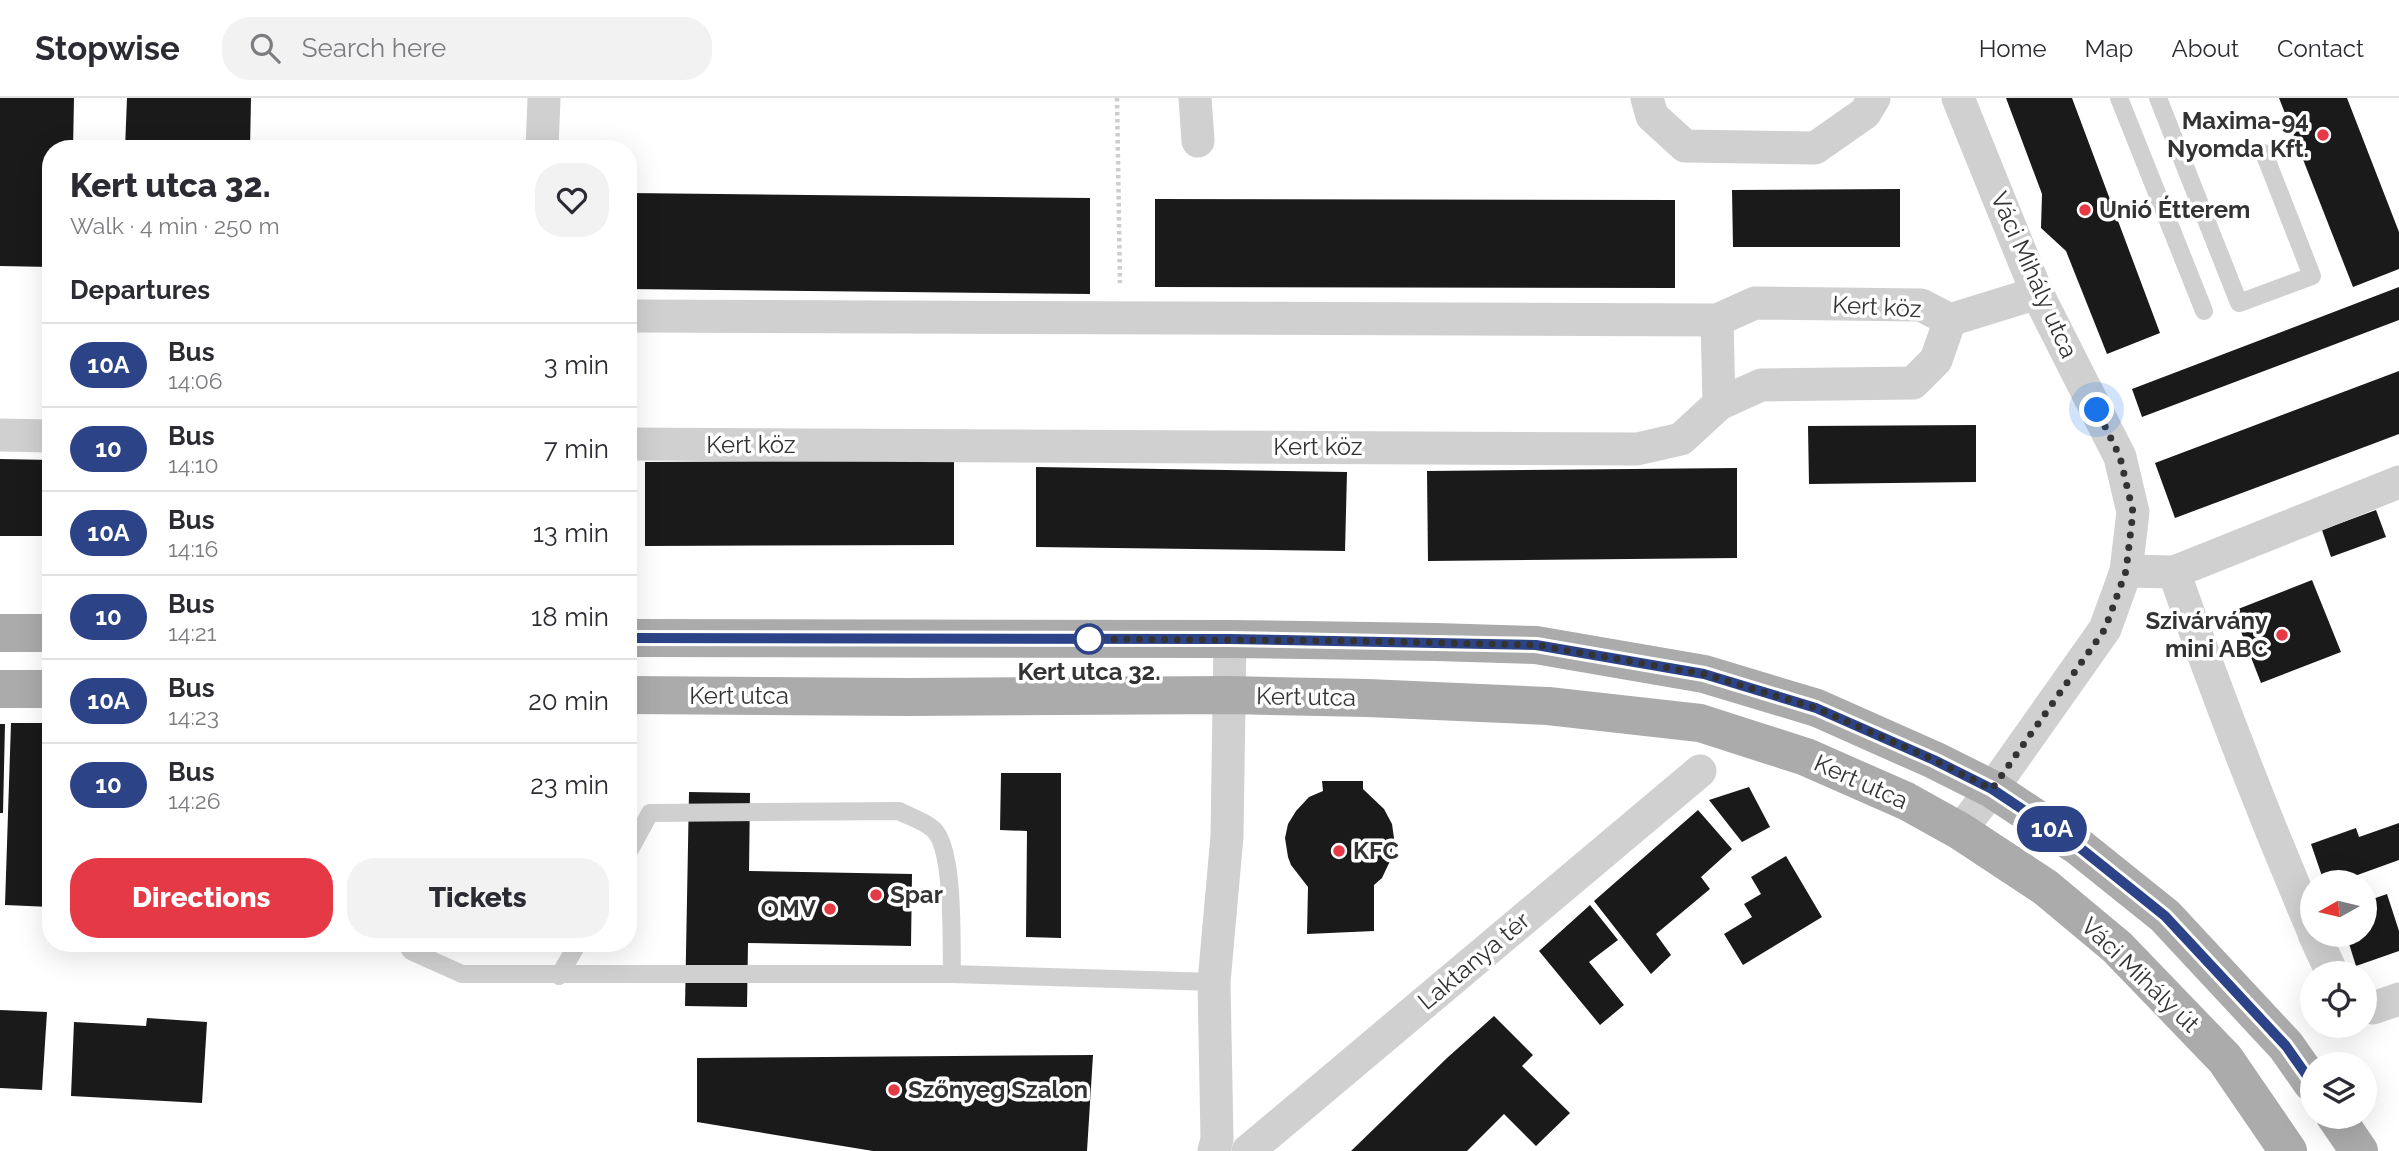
<!DOCTYPE html>
<html lang="en">
<head>
<meta charset="utf-8">
<style>
  :root { --surface:#fff; --page:#f2f2f3; --text:#2b2b33; --muted:#7c7c81; --line:#e1e1e2; --accent:#e63946 }
  body { margin:0; font-family:Raleway,sans-serif; background:var(--page); color:var(--text); height:100vh; display:flex; flex-direction:column; font-size:26px; white-space:nowrap }
  * { box-sizing:border-box; margin:0 }
  p { font-size:23px; color:var(--muted) }
  .icon { flex:none; width:38px; height:38px; fill:none; stroke:currentColor; stroke-width:2; stroke-linecap:round; stroke-linejoin:round }
  .map { position:relative; flex:1; overflow:hidden }
  .details { position:absolute; left:42px; top:42px; width:595px; height:812px; display:flex; flex-direction:column; background:var(--surface); border-radius:28px; box-shadow:0 7px 28px #0002 }
  .details>* { flex:none }
  .badge { padding:0 14px; border-radius:23px; font-size:24px; line-height:46px }
  .needle { width:46px; rotate:262deg }
  .buttons { position:absolute; left:2300px; top:772px; display:grid; gap:14px }
  .buttons a { display:grid; place-items:center; width:77px; height:77px; border-radius:50%; background:var(--surface); box-shadow:0 7px 28px #0002; font-size:35px }
  .you { position:absolute; width:35px; height:35px; margin:-18px; border:5px solid #fff; border-radius:50%; background:#1a73e8; box-shadow:0 0 0 10px #1a73e833 }
  .map>.badge { position:absolute; translate:-50% -50%; box-shadow:0 0 0 4px #fff }
  h2 { padding:0 28px; font-size:26px; line-height:63px }
  .round { display:grid; place-items:center; flex:none; width:74px; height:74px; border-radius:28px; background:var(--page) }
  .headline { display:flex; align-items:center; justify-content:space-between; height:119px; padding:0 28px }
  h1 { font-size:33px; font-weight:800; line-height:52px }
  .action { display:flex; gap:14px; margin-top:auto; padding:14px 28px }
  .action a { flex:1; height:80px; border-radius:28px; background:var(--accent); color:#fff; font-size:28px; font-weight:800; line-height:80px; text-align:center }
  .action a+a { background:var(--page); color:var(--text) }
  ul { padding:0; list-style:none }
  li { display:flex; align-items:center; gap:21px; height:84px; padding:0 28px; border-top:2px solid var(--line) }
  li div { flex:1 }
  li b { display:block; font-size:26px }
  li em { font-style:normal }
  li .badge { min-width:77px; font-weight:700; text-align:center }
  header { display:flex; align-items:center; gap:42px; box-sizing:border-box; height:98px; padding:0 35px; background:var(--surface); border-bottom:2px solid var(--line) }
  header strong { font-size:33px }
  nav { display:flex; gap:38px; margin-inline-start:auto; font-size:24px }
  .search { width:490px; height:63px; background:var(--page); display:flex; align-items:center; gap:18px; box-sizing:border-box; padding:0 24px; border-radius:28px; color:var(--muted); font-size:26px }
  .map>svg:first-child { display:block }
  .building { fill:#1a1a1a }
  .lines { fill:none; stroke-linecap:round; stroke-linejoin:round }
  .path { stroke:#cdcdcd; stroke-width:4.5; stroke-dasharray:3.5 3.5; stroke-linecap:butt }
  .service { stroke:#d0d0d0; stroke-width:18 }
  .minor { stroke:#d0d0d0; stroke-width:33 }
  .primary { stroke:#ababab; stroke-width:38 }
  .line-casing { stroke:#fff; stroke-width:16 }
  .line { stroke:#2c4487; stroke-width:10 }
  .walk { stroke:#333; stroke-width:7; stroke-dasharray:0 12.6 }
  .poi-dot { fill:#e63946; stroke:#fff; stroke-width:2.5 }
  .stop-dot { fill:#fff; stroke:#2c4487; stroke-width:3.5 }
  .labels { text-anchor:middle; stroke-width:7; stroke-linejoin:round; paint-order:stroke }
  .poi-label { font-size:24px; font-weight:bold; fill:#333; stroke:#fff; text-anchor:start }
  .street-label { font-size:24px; fill:#333; stroke:#fff }
  .stop-label { font-size:24px; font-weight:bold; fill:#333; stroke:#fff }
</style>
</head>
<body>
<header>
<strong>Stopwise</strong>
<div class="search"><svg class="icon" aria-label="search" viewBox="0 0 24 24"><circle cx="10" cy="10" r="6"/><path d="M15 15l6 6"/></svg>Search here</div>
<nav><a>Home</a><a>Map</a><a>About</a><a>Contact</a></nav>
</header>
<div class="map">
<svg width="2399" height="1053" viewBox="0 0 2399 1053">
  <rect width="100%" height="100%" fill="#fff"/>
  <g class="building">
    <path d="M0,0H74L73,51H51V169L0,168Z"/>
    <path d="M127,0H251L250,51H125Z"/>
    <path d="M2006,0H2072L2160,235L2107,256L2066,153L2041,130L2042,96Z"/>
    <path d="M2279,0H2347L2399,134V171L2353,189Z"/>
    <path d="M1900,91V149H1733L1732,92Z"/>
    <path d="M628,95L1090,100V196L628,191Z"/>
    <path d="M1155,101L1675,102V190L1155,189Z"/>
    <path d="M2399,189V222L2142,319L2132,291Z"/>
    <path d="M2399,273V336L2175,420L2155,365Z"/>
    <path d="M1976,327V384L1809,386L1808,328Z"/>
    <path d="M0,361L51,362V438H0Z"/>
    <path d="M954,363V447L645,448V364Z"/>
    <path d="M1036,369L1347,374L1345,453L1036,449Z"/>
    <path d="M1737,370V460L1428,463L1427,373Z"/>
    <path d="M2376,412L2386,439L2331,459L2322,432Z"/>
    <path d="M2312,482L2341,554L2261,585L2233,513Z"/>
    <path d="M11,625H51V809L5,807Z"/>
    <path d="M0,626H5L3,715H0Z"/>
    <path d="M1001,675H1061V840L1026,839L1027,733L1000,732Z"/>
    <path d="M1322,683H1363V691L1384,711L1392,726L1394,740L1390,763L1382,780L1374,787V833L1307,836L1308,789L1291,767L1288,759L1285,740L1288,726L1296,713L1309,699L1323,693Z"/>
    <path d="M1749,689L1770,729L1742,744L1709,702Z"/>
    <path d="M689,694L750,695L749,773L912,776L911,848L748,845L747,909L685,908Z"/>
    <path d="M1698,712L1732,751L1701,779L1710,791L1656,836L1671,857L1651,876L1594,803Z"/>
    <path d="M2399,725V762L2338,784H2324L2311,746L2356,730L2359,739Z"/>
    <path d="M1786,758L1822,819L1743,867L1724,836L1752,819L1744,806L1761,796L1751,779Z"/>
    <path d="M2387,796L2399,833V853L2356,868L2346,836H2364V804Z"/>
    <path d="M1590,807L1618,842L1589,864L1624,907L1600,927L1539,853Z"/>
    <path d="M0,912L47,914L42,992L0,990Z"/>
    <path d="M1494,918L1533,957L1522,968L1570,1015L1536,1048L1504,1016L1467,1053H1351L1447,960Z"/>
    <path d="M147,920L207,924L202,1005L71,998L74,924L146,928Z"/>
    <path d="M1093,957L1087,1053H873L697,1024V960Z"/>
  </g>
  <g class="lines">
    <path class="path" d="M1117,0L1120,185"/>
    <g class="service">
      <path d="M2119,0L2204,213"/>
      <path d="M2158,0L2239,205L2312,178L2264,55"/>
      <path d="M628,755L650,715L899,713C910,719 924,723 933,731C955,750 951,847 952,876"/>
      <path d="M406,845L411,853L462,876H952L1214,884"/>
      <path d="M559,878L578,845"/>
    </g>
    <g class="minor">
      <path d="M1195,0L1198,43"/>
      <path d="M1647,0L1652,18L1685,48L1815,50L1865,15L1874,0"/>
      <path d="M1958,0L2037,195L2120,359L2133,414L2126,473L2105,531L1992,691L1960,733"/>
      <path d="M542,51L544,0"/>
      <path d="M628,218L1717,222L1755,205L1921,207L1950,222L2037,195"/>
      <path d="M1717,222L1719,306"/>
      <path d="M0,337L51,338"/>
      <path d="M628,346L1637,351L1681,341L1719,306L1761,287L1913,285L1936,262L1950,222"/>
      <path d="M2126,473L2174,474L2399,384"/>
      <path d="M2174,474C2216,594 2262,713 2312,830"/>
      <path d="M2314,836L2332,875"/>
      <path d="M2364,907L2373,910L2399,901"/>
      <path d="M1214,1053L1217,1041L1214,884L1227,738L1230,541"/>
      <path d="M1248,1053L1700,673"/>
    </g>
    <g class="primary">
      <path d="M0,535H51"/>
      <path d="M628,540L1230,541L1436,544L1536,547L1704,576L1817,610L1934,662L1992,691L2079,749L2165,818L2286,948L2312,985"/>
      <path d="M0,591H51"/>
      <path d="M628,597L908,599L1229,597L1368,600L1548,608L1700,625L1806,659L1906,703L1960,733L2045,789L2117,849L2225,961L2288,1053"/>
      <path d="M2335,1018L2359,1053"/>
    </g>
  </g>
  <g class="lines">
    <g class="line-casing">
      <path id="line" d="M628,540L1230,541L1486,546L1536,547L1704,576L1816,610L1934,662L1992,691L2079,749L2165,818L2286,948L2312,985"/>
    </g>
    <use href="#line" class="line"/>
    <path class="walk" d="M1089,541L1359,543L1536,547L1704,576L1816,610L1934,662L1992,691L2105,531L2126,473L2133,414L2120,359L2097,312"/>
  </g>
  <g class="poi-dot">
    <circle cx="2323" cy="37" r="7"/>
    <circle cx="2085" cy="112" r="7"/>
    <circle cx="2282" cy="537" r="7"/>
    <circle cx="1339" cy="753" r="7"/>
    <circle cx="876" cy="797" r="7"/>
    <circle cx="830" cy="811" r="7"/>
    <circle cx="894" cy="992" r="7"/>
  </g>
  <circle class="stop-dot" cx="1089" cy="541" r="14"/>
  <g class="labels">
    <g class="poi-label">
      <text x="2309" y="31" text-anchor="end">Maxima-94<tspan x="2309" dy="28">Nyomda Kft.</tspan></text>
      <text x="2099" y="120">Unió Étterem</text>
      <text x="2268" y="531" text-anchor="end">Szivárvány<tspan x="2268" dy="28">mini ABC</tspan></text>
      <text x="1353" y="761">KFC</text>
      <text x="890" y="805">Spar</text>
      <text x="816" y="819" text-anchor="end">OMV</text>
      <text x="908" y="1000">Szőnyeg Szalon</text>
    </g>
    <g class="street-label">
      <text transform="translate(2034 177) rotate(66)" y="8">Váci Mihály utca</text>
      <text transform="translate(1877 209) rotate(3)" y="8">Kert köz</text>
      <text x="751" y="355">Kert köz</text>
      <text x="1318" y="357">Kert köz</text>
      <text x="739" y="606">Kert utca</text>
      <text transform="translate(1306 599) rotate(1)" y="8">Kert utca</text>
      <text transform="translate(1861 684) rotate(24)" y="8">Kert utca</text>
      <text transform="translate(1474 863) rotate(-40)" y="8">Laktanya tér</text>
      <text transform="translate(2140 877) rotate(44)" y="8">Váci Mihály út</text>
    </g>
    <g class="stop-label">
      <text x="1089" y="582">Kert utca 32.</text>
    </g>
  </g>
</svg>
<div class="buttons">
<a><svg class="needle" viewBox="-14 -14 28 28"><path d="M0-13l5 13h-10z" fill="#e53935"/><path d="M0 13l5-13h-10z" fill="#7c7c81"/></svg></a>
<a><svg class="icon" aria-label="locate" viewBox="0 0 24 24"><circle cx="12" cy="12" r="6"/><path d="M12 2v4M12 18v4M2 12h4M18 12h4"/></svg></a>
<a><svg class="icon" aria-label="layers" viewBox="0 0 24 24"><path d="M12 4l9 5-9 5-9-5zM3 14l9 5 9-5"/></svg></a>
</div>
<div class="you" style="left:2097px;top:312px"></div>
<b class="badge" style="left:2052px;top:731px;background:#2c4487;color:#fff">10A</b>
<section class="details">
<div class="headline"><div><h1>Kert utca 32.</h1><p>Walk · 4 min · 250 m</p></div><a class="round"><svg class="icon" aria-label="heart" viewBox="0 0 24 24"><path d="M12 20l-8-8c-3-5 5-10 8-4 3-6 11-1 8 4z"/></svg></a></div>
<h2>Departures</h2>
<ul>
<li><span class="badge" style="background:#2c4487;color:#fff">10A</span><div><b>Bus</b><p>14:06</p></div><em>3 min</em></li>
<li><span class="badge" style="background:#2c4487;color:#fff">10</span><div><b>Bus</b><p>14:10</p></div><em>7 min</em></li>
<li><span class="badge" style="background:#2c4487;color:#fff">10A</span><div><b>Bus</b><p>14:16</p></div><em>13 min</em></li>
<li><span class="badge" style="background:#2c4487;color:#fff">10</span><div><b>Bus</b><p>14:21</p></div><em>18 min</em></li>
<li><span class="badge" style="background:#2c4487;color:#fff">10A</span><div><b>Bus</b><p>14:23</p></div><em>20 min</em></li>
<li><span class="badge" style="background:#2c4487;color:#fff">10</span><div><b>Bus</b><p>14:26</p></div><em>23 min</em></li>
</ul>
<div class="action"><a>Directions</a><a>Tickets</a></div>
</section>
</div>
</body>
</html>
